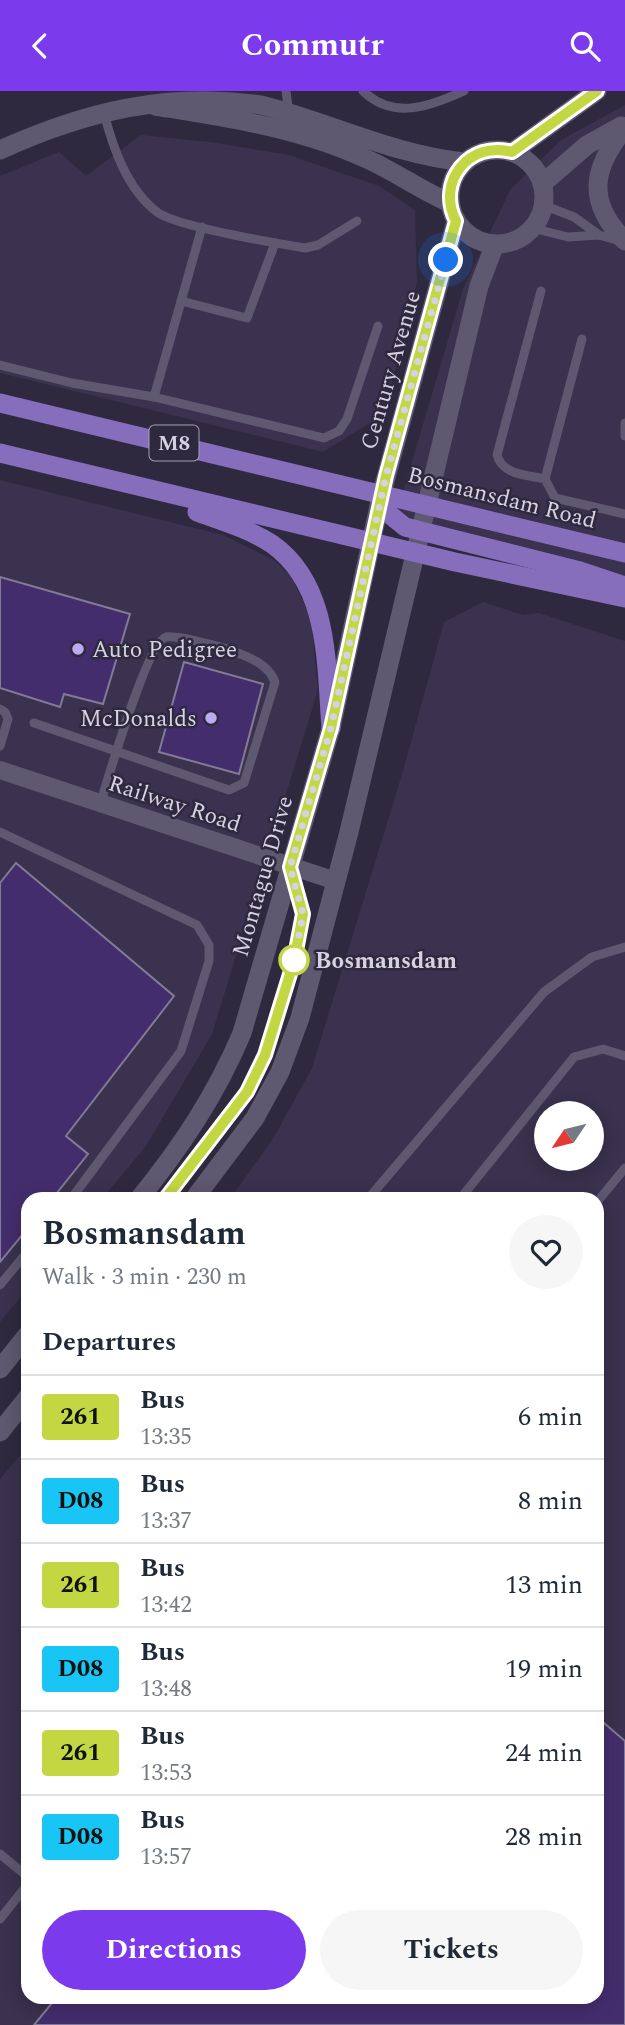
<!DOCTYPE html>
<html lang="en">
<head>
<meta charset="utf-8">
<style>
  :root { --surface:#fff; --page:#f6f6f7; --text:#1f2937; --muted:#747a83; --line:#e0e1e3; --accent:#7c3aed }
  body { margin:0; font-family:Spectral,serif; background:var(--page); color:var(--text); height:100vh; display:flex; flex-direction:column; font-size:26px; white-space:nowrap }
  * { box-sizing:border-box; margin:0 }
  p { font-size:23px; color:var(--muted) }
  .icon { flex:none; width:38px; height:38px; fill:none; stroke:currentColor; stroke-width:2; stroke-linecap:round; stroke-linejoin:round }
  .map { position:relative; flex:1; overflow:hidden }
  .side { position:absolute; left:21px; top:1101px; width:583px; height:812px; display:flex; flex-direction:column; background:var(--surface); border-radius:21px; box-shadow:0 4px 18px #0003 }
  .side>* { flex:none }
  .badge { padding:0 14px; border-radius:5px; font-size:24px; line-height:46px }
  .needle { width:46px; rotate:235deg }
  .fabs { position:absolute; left:534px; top:1010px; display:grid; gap:14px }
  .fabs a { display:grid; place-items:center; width:70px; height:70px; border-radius:50%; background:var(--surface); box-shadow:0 4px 18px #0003; font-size:35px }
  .you { position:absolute; width:35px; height:35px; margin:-18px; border:5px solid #fff; border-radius:50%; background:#1a73e8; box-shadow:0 0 0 10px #1a73e833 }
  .map>.badge { position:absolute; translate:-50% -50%; box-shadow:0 0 0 4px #fff }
  h2 { padding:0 21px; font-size:26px; line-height:63px }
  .round { display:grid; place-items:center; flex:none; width:74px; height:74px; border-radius:37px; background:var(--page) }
  .head { display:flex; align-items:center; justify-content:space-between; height:119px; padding:0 21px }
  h1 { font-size:33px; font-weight:700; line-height:52px }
  .button { display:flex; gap:14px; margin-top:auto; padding:14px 21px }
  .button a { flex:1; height:80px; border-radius:42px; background:var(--accent); color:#fff; font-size:28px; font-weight:700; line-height:80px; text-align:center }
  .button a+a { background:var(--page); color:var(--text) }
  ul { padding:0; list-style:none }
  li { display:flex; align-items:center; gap:21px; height:84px; padding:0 21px; border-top:2px solid var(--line) }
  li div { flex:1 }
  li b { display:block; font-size:26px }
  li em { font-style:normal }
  li .badge { min-width:77px; font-weight:700; text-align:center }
  header { display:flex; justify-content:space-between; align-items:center; height:91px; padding:0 21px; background:var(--accent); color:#fff; font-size:32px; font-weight:700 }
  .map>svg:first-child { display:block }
  .built { fill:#3a324e; fill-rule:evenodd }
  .building { fill:#442d6d; stroke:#827b96; stroke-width:2 }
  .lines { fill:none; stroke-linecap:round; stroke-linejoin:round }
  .service { stroke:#5e5870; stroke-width:9 }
  .minor { stroke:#5e5870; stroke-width:18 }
  .tertiary { stroke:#5e5870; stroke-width:19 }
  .secondary { stroke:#5e5870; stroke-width:19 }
  .primary { stroke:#876ebd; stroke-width:19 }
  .line-casing { stroke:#fff; stroke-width:16 }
  .line { stroke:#c3d742; stroke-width:10 }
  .walk { stroke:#d6d2e1; stroke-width:7; stroke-dasharray:0 12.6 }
  .poi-dot { fill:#bea9f4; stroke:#2f293f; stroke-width:2.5 }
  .stop-dot { fill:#fff; stroke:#c3d742; stroke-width:3.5 }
  .labels { text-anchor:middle; stroke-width:5; stroke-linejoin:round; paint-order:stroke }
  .shield { fill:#2f293f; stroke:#a49fb0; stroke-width:2 }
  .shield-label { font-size:21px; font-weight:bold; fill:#d6d2e1 }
  .street-label { font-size:23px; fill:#d6d2e1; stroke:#2f293f }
  .poi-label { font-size:23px; fill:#d6d2e1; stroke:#2f293f; text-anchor:start }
  .stop-label { font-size:23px; font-weight:bold; fill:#d6d2e1; stroke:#2f293f; text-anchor:start }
</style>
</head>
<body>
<header><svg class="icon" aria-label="back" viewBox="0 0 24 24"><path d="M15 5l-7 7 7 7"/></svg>Commutr<svg class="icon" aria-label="search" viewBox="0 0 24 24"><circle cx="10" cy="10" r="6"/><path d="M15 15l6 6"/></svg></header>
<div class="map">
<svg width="625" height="1934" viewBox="0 0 625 1934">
  <rect width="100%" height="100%" fill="#2f293f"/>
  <g class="built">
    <path d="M625,14V487L395,428L463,198L510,99L561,49Z"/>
    <path d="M141,44L210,51L289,64L379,95L415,119L417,191L381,337L368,333L323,361L0,282V85L59,61L86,85Z"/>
    <path d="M0,389L223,444L274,469L292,487L311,528L318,599L212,943L146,1055L102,1108H28V1197L0,1231Z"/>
    <path d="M483,511L523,524L539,522L625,550V1934H0V1388L28,1355V1906H597V1108H230L274,1046L312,977L403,680L444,531ZM546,1022H592V1068H546Z"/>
  </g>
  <g class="building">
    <path d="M0,486L130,523L103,613L64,603L60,616L0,597Z"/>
    <path d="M184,571L263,593L239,683L159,661Z"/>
    <path d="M16,772L174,905L66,1045L88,1063L52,1108H28V1137L0,1171V792Z"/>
    <path d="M597,1626L625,1650V1934H34L57,1906H597Z"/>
  </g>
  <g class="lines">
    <g class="service">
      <path d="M286,0L289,23"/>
      <path d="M363,0C393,29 429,16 464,0"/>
      <path d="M104,22C113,57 127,98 157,121C177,136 275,152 305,157L318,154L357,130"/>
      <path d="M543,114L574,126L599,144"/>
      <path d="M532,137L568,146L599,144L620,150"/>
      <path d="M541,200L497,364C502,384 528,384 545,388L555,407L625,423"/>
      <path d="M181,210L247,227L275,152"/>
      <path d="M0,274L72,292L154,306L324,347L339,340L347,328L378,235"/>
      <path d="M154,306L202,136"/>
      <path d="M625,332V345"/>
      <path d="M545,388L582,248"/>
      <path d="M0,618L5,621L8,628L0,655"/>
      <path d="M34,632L229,699L244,692L275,591C268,571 243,564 224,557C213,554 176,544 166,546C147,551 108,689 100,713"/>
      <path d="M0,741L197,834L209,854V870L181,960L71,1108"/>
      <path d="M165,1108L247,1001L265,964L294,870L303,823L292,784"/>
      <path d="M368,1108L544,901L592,866L625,856"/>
      <path d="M460,1108L574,966L603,958L625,965"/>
      <path d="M597,1111L625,1077"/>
      <path d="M0,1194L28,1160"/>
      <path d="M0,1763L28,1786"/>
      <path d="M0,1828L28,1793"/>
    </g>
    <path class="minor" d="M0,679L336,790"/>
    <g class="tertiary">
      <path d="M155,15C229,27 301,37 369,69C397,82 422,100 450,112"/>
      <path d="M625,37C592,77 586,111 625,150"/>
      <circle cx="497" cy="106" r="47"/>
      <path d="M0,59C84,21 168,0 261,14C329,31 393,64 465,71"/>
      <path d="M512,61L597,0"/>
      <path d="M542,93L587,54L621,35"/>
      <path d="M382,401L456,130"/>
      <path d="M427,413L479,195L495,153"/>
    </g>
    <g class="secondary">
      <path d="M139,1108C181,1056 216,1004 242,942L331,637L382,401"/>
      <path d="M194,1108L255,1027L280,981L300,927L349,741L427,413"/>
      <path d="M0,1278L28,1243"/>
      <path d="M0,1341L28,1306"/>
    </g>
    <g class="primary">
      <path d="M0,312L625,462"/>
      <path d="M0,362L455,471L625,507"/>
      <path d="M382,401L389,423L405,436L580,480L625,495"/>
      <path d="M197,421C222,430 249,438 272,453C330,494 326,574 331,637"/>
    </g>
  </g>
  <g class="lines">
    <g class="line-casing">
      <path id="line" d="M165,1108L247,1001L265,964L294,870L303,823L290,776L331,637L386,385L456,130C436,91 469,49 512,61L597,0"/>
    </g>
    <use href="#line" class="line"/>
    <path class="walk" d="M294,869L303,823L290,776L331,637L386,385L446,169"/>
  </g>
  <g class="poi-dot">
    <circle cx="78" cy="558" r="7"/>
    <circle cx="211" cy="627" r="7"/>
  </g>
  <circle class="stop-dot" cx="294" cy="869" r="14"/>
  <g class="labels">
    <rect class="shield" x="149.5" y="334.5" width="49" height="35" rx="5"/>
    <g class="shield-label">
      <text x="174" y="359">M8</text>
    </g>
    <g class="street-label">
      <text transform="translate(390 279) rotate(-74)" y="8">Century Avenue</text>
      <text transform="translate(502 406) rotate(14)" y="8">Bosmansdam Road</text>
      <text transform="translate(175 712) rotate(18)" y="8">Railway Road</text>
      <text transform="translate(262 785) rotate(-74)" y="8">Montague Drive</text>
    </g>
    <g class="poi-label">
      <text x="92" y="566">Auto Pedigree</text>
      <text x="197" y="635" text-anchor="end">McDonalds</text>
    </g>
    <g class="stop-label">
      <text x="315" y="877">Bosmansdam</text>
    </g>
  </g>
</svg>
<div class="fabs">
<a><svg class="needle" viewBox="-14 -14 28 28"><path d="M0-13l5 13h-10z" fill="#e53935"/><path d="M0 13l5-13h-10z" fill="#747a83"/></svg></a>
</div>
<div class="you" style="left:446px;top:169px"></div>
<section class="side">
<div class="head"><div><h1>Bosmansdam</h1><p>Walk · 3 min · 230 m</p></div><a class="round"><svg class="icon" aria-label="heart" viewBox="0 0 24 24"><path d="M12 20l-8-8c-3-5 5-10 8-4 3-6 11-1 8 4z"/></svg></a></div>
<h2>Departures</h2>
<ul>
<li><span class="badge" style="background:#c3d742;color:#111">261</span><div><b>Bus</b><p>13:35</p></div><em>6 min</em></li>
<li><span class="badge" style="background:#18c5f4;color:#111">D08</span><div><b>Bus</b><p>13:37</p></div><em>8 min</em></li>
<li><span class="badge" style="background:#c3d742;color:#111">261</span><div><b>Bus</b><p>13:42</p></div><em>13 min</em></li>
<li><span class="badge" style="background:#18c5f4;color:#111">D08</span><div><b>Bus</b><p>13:48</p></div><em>19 min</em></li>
<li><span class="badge" style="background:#c3d742;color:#111">261</span><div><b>Bus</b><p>13:53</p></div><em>24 min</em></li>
<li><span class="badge" style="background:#18c5f4;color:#111">D08</span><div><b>Bus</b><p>13:57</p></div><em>28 min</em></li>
</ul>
<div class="button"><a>Directions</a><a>Tickets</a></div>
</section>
</div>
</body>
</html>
